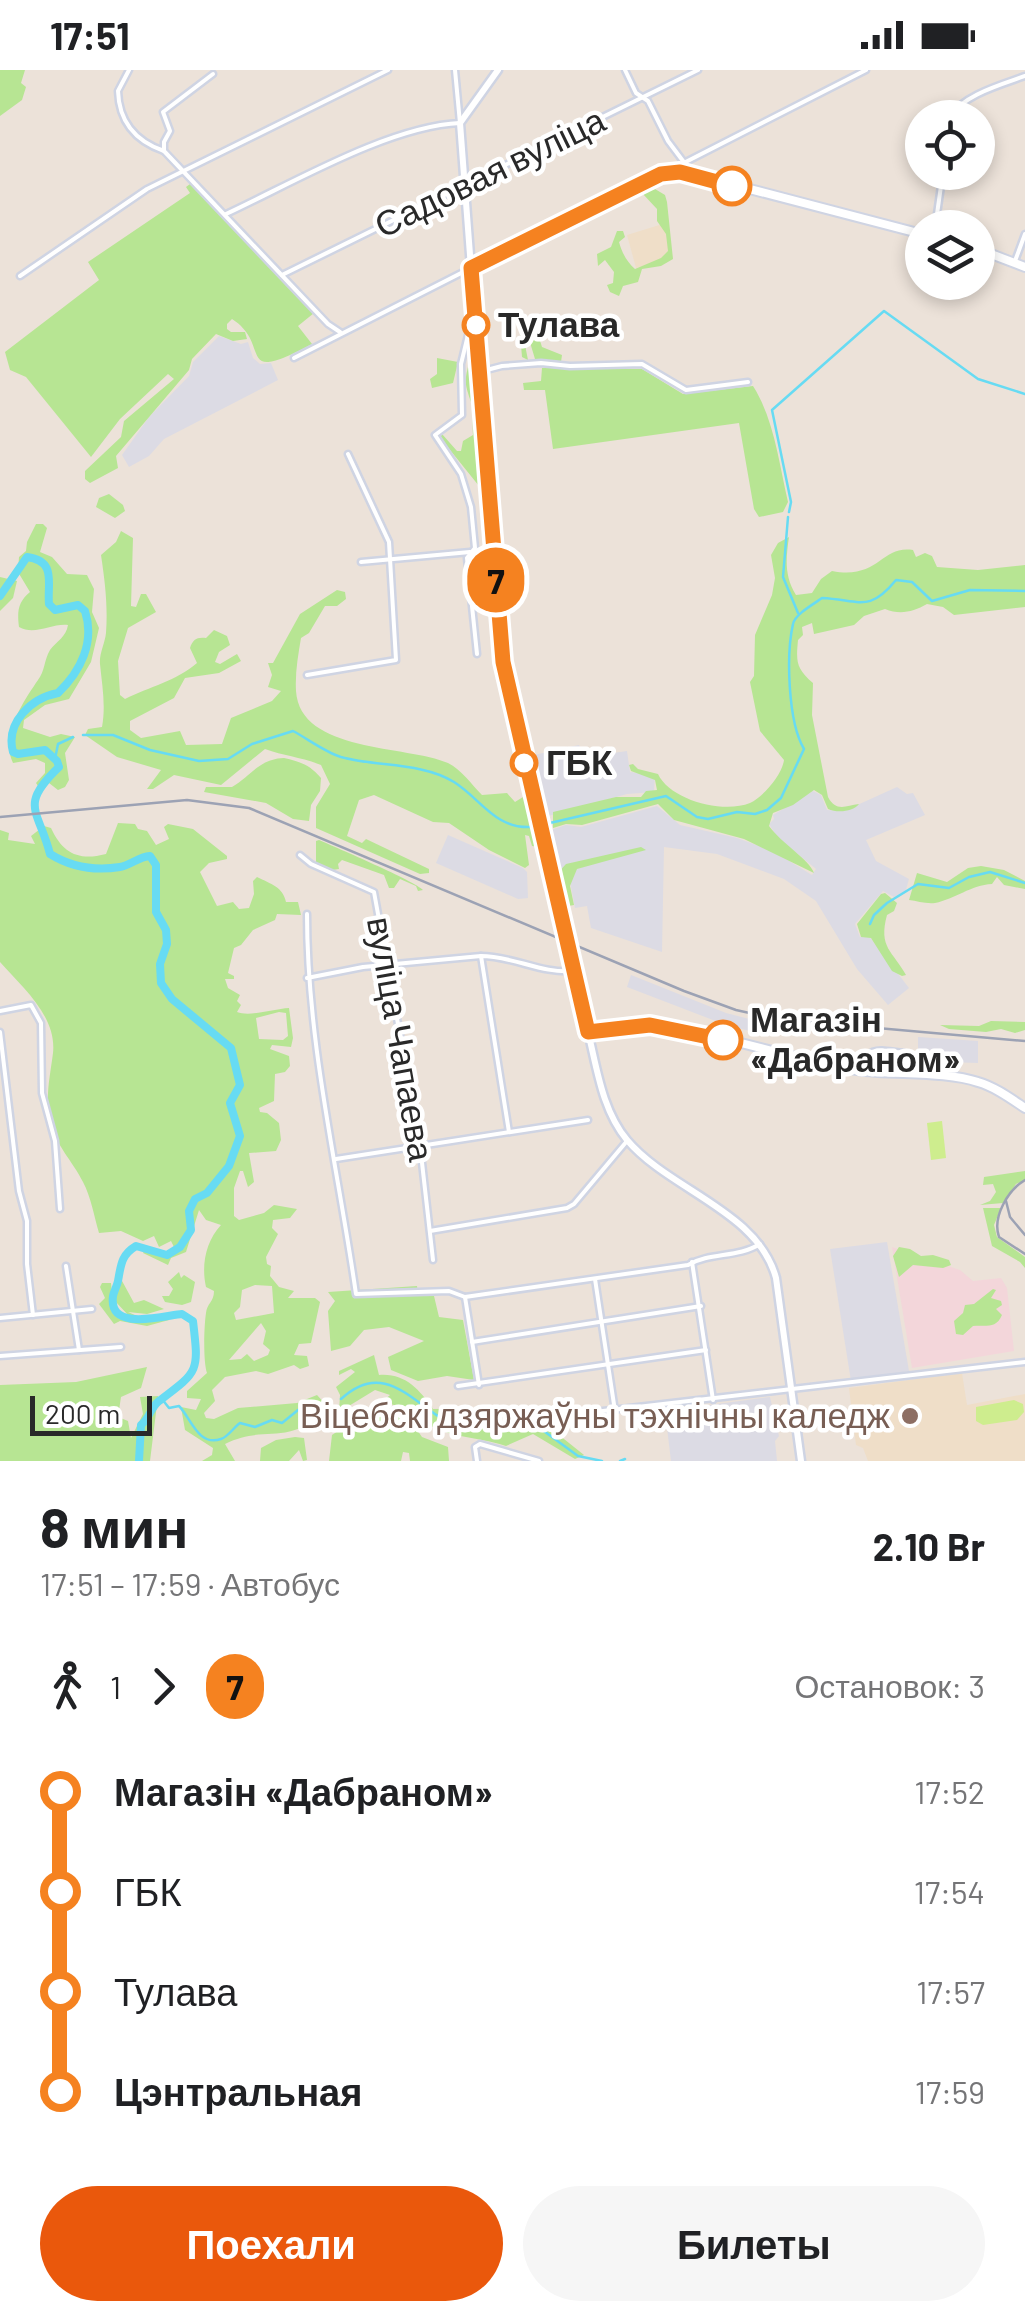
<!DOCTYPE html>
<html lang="ru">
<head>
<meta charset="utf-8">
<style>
  :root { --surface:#fff; --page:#f6f6f6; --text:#202124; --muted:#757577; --accent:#ea580c }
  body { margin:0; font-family:Barlow,sans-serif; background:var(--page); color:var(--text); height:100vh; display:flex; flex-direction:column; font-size:38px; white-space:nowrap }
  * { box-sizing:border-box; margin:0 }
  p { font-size:32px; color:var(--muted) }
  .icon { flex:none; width:55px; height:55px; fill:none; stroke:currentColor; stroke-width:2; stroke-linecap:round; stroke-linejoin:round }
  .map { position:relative; height:1391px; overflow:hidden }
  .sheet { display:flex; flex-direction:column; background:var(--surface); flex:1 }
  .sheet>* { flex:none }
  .badge { padding:0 20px; border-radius:32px; font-size:35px; line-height:65px }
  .tools { position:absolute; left:905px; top:30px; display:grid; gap:20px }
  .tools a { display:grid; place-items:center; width:90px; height:90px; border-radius:50%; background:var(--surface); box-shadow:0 5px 15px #0003; font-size:50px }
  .scale { position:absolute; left:30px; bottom:25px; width:122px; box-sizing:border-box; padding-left:10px; border:5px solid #292929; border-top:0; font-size:28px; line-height:35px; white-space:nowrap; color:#292929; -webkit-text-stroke:8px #fff; paint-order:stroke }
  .map>.badge { position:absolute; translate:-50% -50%; box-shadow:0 0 0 5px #fff }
  .legs { display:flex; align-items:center; gap:15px; height:110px; padding:0 40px; font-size:32px }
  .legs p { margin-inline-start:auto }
  .overview { display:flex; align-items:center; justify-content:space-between; height:170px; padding:0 40px }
  h1 { font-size:55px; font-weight:700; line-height:75px }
  .primary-button { display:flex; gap:20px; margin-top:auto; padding:20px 40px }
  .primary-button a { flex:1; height:115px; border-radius:60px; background:var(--accent); color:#fff; font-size:40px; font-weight:700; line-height:115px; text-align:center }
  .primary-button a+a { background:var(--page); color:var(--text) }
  ul { padding:0 40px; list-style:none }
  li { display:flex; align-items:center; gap:35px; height:100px; font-size:38px }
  li i { display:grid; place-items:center; width:15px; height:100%; margin:0 12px; background:currentColor }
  li i::after { content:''; width:25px; height:25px; margin:-12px; border:8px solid; border-radius:50%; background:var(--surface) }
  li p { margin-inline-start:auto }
  li:first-child i { background:linear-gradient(#0000 50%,currentColor 0) }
  li:last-child i { background:linear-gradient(currentColor 50%,#0000 0) }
  .status { display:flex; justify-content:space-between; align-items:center; height:70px; padding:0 50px; background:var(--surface); direction:ltr }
  .status svg { height:28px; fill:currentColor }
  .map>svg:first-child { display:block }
  .industrial { fill:#dcdbe4 }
  .education { fill:#efdec8 }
  .medical { fill:#f3d6da }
  .green { fill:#b7e593; fill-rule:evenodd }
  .pitch { fill:#ceed8e }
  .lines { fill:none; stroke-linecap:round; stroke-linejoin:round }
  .stream { stroke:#67dbf3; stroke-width:2.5 }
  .river { stroke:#67dbf3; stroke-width:8 }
  .minor-casing { stroke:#cfd4e3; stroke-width:9 }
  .tertiary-casing { stroke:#cfd4e3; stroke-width:11 }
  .secondary-casing { stroke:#cfd4e3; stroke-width:12 }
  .minor { stroke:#fff; stroke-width:4 }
  .tertiary { stroke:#fff; stroke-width:6 }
  .secondary { stroke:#fff; stroke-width:8 }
  .tram { stroke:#9ca2b4; stroke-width:2.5 }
  .rail { stroke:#9ca2b4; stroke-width:2.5 }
  .line-1-casing { stroke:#fff; stroke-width:22 }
  .line-1 { stroke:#f58220; stroke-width:15 }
  .stop-1-dot { fill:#fff; stroke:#f58220; stroke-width:5 }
  .education-dot { fill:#8d6e63; stroke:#fff; stroke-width:4 }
  .labels { text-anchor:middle; stroke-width:9; stroke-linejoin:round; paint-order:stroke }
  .street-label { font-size:35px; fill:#292929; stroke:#fff }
  .stop-label { font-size:35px; font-weight:bold; fill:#292929; stroke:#fff; text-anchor:start }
  .education-label { font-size:35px; fill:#785e54; stroke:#fff; text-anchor:end }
</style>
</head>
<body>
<div class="status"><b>17:51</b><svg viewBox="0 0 49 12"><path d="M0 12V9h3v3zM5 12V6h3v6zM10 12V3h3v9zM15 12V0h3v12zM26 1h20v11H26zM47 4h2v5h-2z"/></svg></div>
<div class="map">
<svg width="1025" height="1391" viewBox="0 0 1025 1391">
  <rect width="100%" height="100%" fill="#ece2d9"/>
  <g class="industrial">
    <path d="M219,266L241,274L248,272L253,288L260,294L271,293L278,310L164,369L149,386L129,397L122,385L149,347L189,306L193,292Z"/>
    <path d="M579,675L581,681H590L592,686L627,681L630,702L655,705L654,722L627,724L541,748L529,691L534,690V685Z"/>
    <path d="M897,717L907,724L913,723L925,745L866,770L876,791L909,809L905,823L894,827L883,821L855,854L860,867L869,866L909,918L888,935L857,899L816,831L784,809L717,784L664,777L662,882L591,858L587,836L575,838L570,812L576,799L592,794L557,800L548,761L566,755L581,757L657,736L680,755L737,768L773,781L812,805L816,799L777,767L769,754L774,749L773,745L813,721L821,725L827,740L844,741Z"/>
    <path d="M448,765L523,798L527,802L528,828L518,829L436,793Z"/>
    <path d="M631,905L726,943L773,955L770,966L726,955L627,917Z"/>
    <path d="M918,967L978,971V993L918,991Z"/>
    <path d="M887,1172L909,1301L851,1311L830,1179Z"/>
    <path d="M770,1327L779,1366L775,1371L777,1391H671L665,1341Z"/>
  </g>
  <g class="education">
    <path d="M666,153L673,189L636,198L627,165Z"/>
    <path d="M962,1303L967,1335L1025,1324V1391H868L863,1378L856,1375L849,1318Z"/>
  </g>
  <path class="medical" d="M892,1177L960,1200L973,1211L1001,1208L1007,1218L1014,1281L912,1298Z"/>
  <g class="green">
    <path d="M0,0H25L21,13L26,17L22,30L0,46Z"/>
    <path d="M190,114L239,162L314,243L298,256L312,274C233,316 273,275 232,249L227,254V259L231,262H245L247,269L233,271L216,264L192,289L189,300L116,386L118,398L90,413L85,409V401L121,367L124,351L174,309L168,304L120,349L91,387L26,307L10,300L5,282L99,210L88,192L190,123L186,117Z"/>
    <path d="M655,119L665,125L667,132L673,189L661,196L642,199L638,212L623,216L619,226L610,222L607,215L613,213L614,202L605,190L598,196L597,184L611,177L617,161H623L625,167L619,172C622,183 627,192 635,199L661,188L668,181L666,164L657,151V139L642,123Z"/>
    <path d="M531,250L534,252L542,277L562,285L561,292L535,289L529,269L525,275L528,290L522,287L520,263L524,252Z"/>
    <path d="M437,288L458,292L453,313L432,318L430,309L437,304Z"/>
    <path d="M469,293L474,296L482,407L479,416L438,365L442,364L457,381H461L463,371L473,365C472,356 474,341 471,332C465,314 464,312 469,293Z"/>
    <path d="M542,298L642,299L683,324L753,316C774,349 779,393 788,432L783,442L759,447L754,439L739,353L553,379L545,320H524L523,313L541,311Z"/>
    <path d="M109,424L123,435L125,441L115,448L96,437L99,428Z"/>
    <path d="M36,454H43L47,458L40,482L52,487L67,504L87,505L94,519L92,542L99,558L91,592L69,629L45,635L24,650L23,658L50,667L61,664L75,667L65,683L69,710L65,717L58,720L49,713L45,718L38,716L36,713L45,703V693L36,689L13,693C0,666 23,632 38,610C45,601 44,590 50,580C57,571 66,567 68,555C52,553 35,566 19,557C17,541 18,532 30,522L18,502L19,487L26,481L27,472Z"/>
    <path d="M121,461L133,468L131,536L136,537L141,524H146L156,542L128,558L118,591L120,625L125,629C149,617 176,611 197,593L190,578C193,569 197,567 206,568L214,560L227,566L230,575L219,582L215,592L220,594L237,584L241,591L219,603L185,608L174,628L130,651V660L141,668L180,661L186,675L222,674L231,648L272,631L281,621L268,617L272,605L268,593H273L300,544L337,520L345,522L346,529L337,536H325L309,563L301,568C298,586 295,603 296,621C300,683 407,675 448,693C461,699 472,715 482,725L507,723L515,732L523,727L527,729L539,777L532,776L529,766L525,765L529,795L525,798L489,780L449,753L433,752L374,725L359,730L347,766L362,773L366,769L429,799V803L420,804L316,758V737L330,714L321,695C301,687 284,686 265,679L221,715L174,705L153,719H147L161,700L117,687L85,665L88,659L102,657C106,635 102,615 100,594C99,584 105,573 106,563C108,536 105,512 101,485L116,472Z"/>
    <path d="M789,467C786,488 784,506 796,525L812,523L821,509L832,501C879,510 881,475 913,480L916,487L925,483L932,486L937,497L978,500L1025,495V537L954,545L943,537L927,534C913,542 900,545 885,539L864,546L854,555L814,564L812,553L802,557L803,565L798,570C796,592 796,598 813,613L812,645L828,727C836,742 845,736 859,734C853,742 837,743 828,739L822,725L814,720L793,735L773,743L769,756C782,774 809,789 814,803L744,769L674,750L658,734L582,755L566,754L553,758V742L616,727H641L646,721L657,720L655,710L631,701L629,695L633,694L638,699L658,704C670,730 723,744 750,733C764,726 782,705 784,690L760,661L750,612L754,606L755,565L772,525L775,508L771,485L778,473Z"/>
    <path d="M0,507L17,511L13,528L0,541Z"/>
    <path d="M284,688C301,692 310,695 321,708L320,721L311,735L309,751L293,749L266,733L204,722L206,717H232C252,705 259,689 284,688Z"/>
    <path d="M118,753L135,754L138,759L147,761L156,775L169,769L164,757L168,754L193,759L227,786V789L209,793L200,802L217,836L233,832L239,839L249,838L254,824L253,811L257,807C271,814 283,817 286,832H298L301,845L277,844L275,850L253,860L241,875L234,878L228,903L234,906V909H225L228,918L240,925L237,931L241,935L237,942C250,947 273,939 289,938L293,968L291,977L272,975L270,979L289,986L290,996L285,1002L275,1004L274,1031L259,1038L260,1042L267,1043L279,1053L281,1070L276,1081L249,1083L254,1112L248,1117L243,1101H240L234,1118V1146L239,1150L264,1143L274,1135L297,1139L290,1148L273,1150L272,1158L278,1164L266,1187L267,1194L271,1196L270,1206L279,1217L294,1221L288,1228H315L320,1232L311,1273L299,1274L294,1285L307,1286L309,1296L300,1299L294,1295L268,1304L256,1301L225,1307L212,1320L215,1331L204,1343L206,1348L214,1349L238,1338L297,1333L317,1325L328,1337C289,1379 266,1353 225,1374L235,1391H202L212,1385L213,1378L185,1360L181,1337L196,1340L201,1329L187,1328V1321L207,1303C203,1292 204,1256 206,1243C207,1233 214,1232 214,1221L206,1217C201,1195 206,1171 221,1155L206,1150L199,1140L186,1182L171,1188L168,1195L143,1183L145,1179L167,1183L174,1177L171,1171L159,1177L154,1166L143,1171L121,1161L99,1163C94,1146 91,1127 83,1112C72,1090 56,1076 50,1051C45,1026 50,1007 53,983C57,946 22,917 0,892V760L9,763L8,770L35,774L31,766L44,756L51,758C63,784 79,791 106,784ZM279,942L286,943L288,966L283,970L259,969L256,948ZM255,1215L272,1216L274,1243L236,1250L234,1243L240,1237L242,1220ZM261,1253L266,1261L263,1274L270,1280L268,1285L254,1291L247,1284L241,1289L229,1290Z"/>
    <path d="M319,770C337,778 415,811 423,820L418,821L416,816L400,809L394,818H389L384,805L342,790L338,794L339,799L332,800L316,792V771Z"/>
    <path d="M641,777L646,780L577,799L570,816L574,835L563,837L556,805L566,794Z"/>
    <path d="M981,796L1004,800L1025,811V819L1004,815L997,807L992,814C971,815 955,829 935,833C926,834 917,831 909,830L917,803L947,812L968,798Z"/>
    <path d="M885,823L897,833L894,841L887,845C878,878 893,881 906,905L902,906L892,901L871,868L861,867L857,854L881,824Z"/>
    <path d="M991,951L1025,952V960L1015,963L1001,959L986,962L949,959L940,955L979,956Z"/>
    <path d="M1025,1101V1110L1016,1114L1003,1133L980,1135L990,1131L996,1122L993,1114L983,1115L984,1107Z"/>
    <path d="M983,1138H1001L994,1155L997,1167L1025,1187V1198L1020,1192L992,1176Z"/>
    <path d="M899,1177L910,1179L921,1186L933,1185L949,1190L951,1195L943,1198L913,1195L899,1207L893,1186Z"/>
    <path d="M179,1202L181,1208L184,1205L195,1212L191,1232L182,1235L165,1232L162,1226H169L173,1219L168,1212Z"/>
    <path d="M121,1209L134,1233L144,1230L164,1239L147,1244L128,1242L144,1249L129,1246L115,1231Z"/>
    <path d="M102,1213H111C112,1219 111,1224 111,1230C113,1259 152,1249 169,1250L147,1256L120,1251L114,1254L99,1234L105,1228L100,1217Z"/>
    <path d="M417,1216L418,1224L434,1226L439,1247L463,1250L474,1310L447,1306L418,1311L391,1300L388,1287L424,1271L389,1257L364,1260L350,1276L331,1281L328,1241L335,1231L328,1222Z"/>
    <path d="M993,1219L996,1220L991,1228L1001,1231L1002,1235L996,1239L1002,1245C996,1259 987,1255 973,1256L963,1265L956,1264L954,1251L963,1243L965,1235L974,1234Z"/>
    <path d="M374,1285L379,1305C405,1303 419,1319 433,1339L485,1338L492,1352L500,1357L537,1351L555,1353L559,1365L584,1385L575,1389L533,1364L506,1376C478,1366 430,1368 414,1340L382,1332L390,1325L375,1320L339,1342L340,1325L336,1317L355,1302L351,1299L339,1305V1301Z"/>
    <path d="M147,1297L141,1318L121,1327L118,1347L128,1351L131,1368L143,1344L140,1327L158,1326L150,1391H0V1315L76,1312Z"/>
    <path d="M373,1338L395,1343L413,1354L422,1367L448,1377L449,1391H410L409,1383L403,1382L401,1391H329L332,1365L344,1357L351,1344Z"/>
    <path d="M295,1367L304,1368L307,1390L303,1391L299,1380L289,1391H260L261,1378L276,1370Z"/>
  </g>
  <g class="pitch">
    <path d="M942,1051L946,1088L931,1090L927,1053Z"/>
    <path d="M1014,1330L1023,1334L1024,1342L1017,1350L983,1355L976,1351V1337Z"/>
  </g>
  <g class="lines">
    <g class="stream">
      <path d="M789,442L791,432L772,340L884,241L978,309L1025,324"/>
      <path d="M788,447L783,507L798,543"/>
      <path d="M83,665H113L150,680L199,691L228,689L252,674L293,661C308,669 325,682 341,687C376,697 422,692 454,712C481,729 495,759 531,757"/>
      <path d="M55,689L58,674L73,667"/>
      <path d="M550,753L666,726L697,747L708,749L737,742L755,744L767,740L781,728L804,679C788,652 786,585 793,554C795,544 814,534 822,528C860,530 869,543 896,510L912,512L932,531L970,520L1025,521"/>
      <path d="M870,854L874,845L887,833L918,814L949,818L969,807L990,802L1025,813"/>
      <path d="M162,1329L169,1338L179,1336C191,1348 198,1377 221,1369C228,1367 234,1357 240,1353L255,1357L272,1350L282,1353L298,1340L324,1334"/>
      <path d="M341,1329C381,1292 407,1326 442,1349L474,1345L500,1360L537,1356L578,1386L602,1391"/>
      <path d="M620,1391L625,1389"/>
    </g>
    <path class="river" d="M0,526L27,487C57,491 47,513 49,534L55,540L78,535L85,541C95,572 81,601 58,623C32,628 5,652 13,682L18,684L45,680L57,691L59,697C18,736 39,740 50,784C71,797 95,801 120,797C131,795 138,787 150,786L156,795V842L166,860L167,874L160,894L161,913L172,929L231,978L240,1015L230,1033L240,1066L229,1096L207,1123L195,1129L189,1141L191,1160L180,1177L167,1185L136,1176C121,1185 121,1195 118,1211C117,1216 114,1221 113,1226C108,1263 166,1245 182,1244L193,1251C199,1302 199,1301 159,1331C150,1338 150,1348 141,1355L139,1391"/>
    <g class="minor-casing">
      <g id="minor">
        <path d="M129,0L118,21C119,52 135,71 164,81L328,254L340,262"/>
        <path d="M625,0L636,23L648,31L668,71L692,103"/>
        <path d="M948,48C963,25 1000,15 1025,6"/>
        <path d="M164,81V72L170,61L163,42L213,4"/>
        <path d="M670,100L866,0"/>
        <path d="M226,144C291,114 389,56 460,53L455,0"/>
        <path d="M935,158L943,102"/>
        <path d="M1015,191L1025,164"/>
        <path d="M282,205L698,0"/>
        <path d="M20,206L147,119L388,0"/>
        <path d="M476,264L468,265L461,294L462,345L435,365L461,404L471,437L475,478L467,488L477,584"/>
        <path d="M294,288L471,198"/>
        <path d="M479,302L502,296L541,293L570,296L642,294L686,320L748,312"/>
        <path d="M361,492L470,482"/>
        <path d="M307,605L396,590L389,472L348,384"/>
        <path d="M300,785L311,794L374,822L420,1075L433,1190"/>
        <path d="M307,844C307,973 338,1098 356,1224L449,1221L465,1227L688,1195C710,1182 738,1188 760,1174"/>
        <path d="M481,886L509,1062"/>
        <path d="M307,908L363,897L481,886C513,886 542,904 573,901"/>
        <path d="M0,941L31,935L41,953L42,1023L55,1071L60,1139"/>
        <path d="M0,962L19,1121L27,1151V1194L33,1245"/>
        <path d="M856,999C872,975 877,980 904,983L916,1001"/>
        <path d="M336,1089L588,1050"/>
        <path d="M430,1161L567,1138L574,1134L627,1071"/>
        <path d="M692,1192L713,1330"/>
        <path d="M66,1196L79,1280"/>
        <path d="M595,1209L615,1341"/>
        <path d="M465,1227L479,1315"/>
        <path d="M0,1248L92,1239"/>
        <path d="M472,1272L701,1236"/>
        <path d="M0,1286L121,1277"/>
        <path d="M458,1316L706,1280"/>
        <path d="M508,1352L1025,1292"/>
        <path d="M477,1391L475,1377L480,1374L539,1391"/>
      </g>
    </g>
    <g class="tertiary-casing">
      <g id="tertiary">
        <path d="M471,198L460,53L498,0"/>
        <path d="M588,962C597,998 602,1040 627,1070C669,1120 758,1141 776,1208L801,1391"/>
      </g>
    </g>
    <g class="secondary-casing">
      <g id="secondary">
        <path d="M922,164L696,105L667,102L471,198L503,592L522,685L588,962C681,942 767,987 857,1000C893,1005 946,1001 978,1012C995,1017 1010,1028 1025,1038"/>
        <path d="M978,179L1025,197"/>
      </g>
    </g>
    <use href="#minor" class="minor"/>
    <use href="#tertiary" class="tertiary"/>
    <use href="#secondary" class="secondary"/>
    <g class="tram">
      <path d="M1025,1110C1008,1120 992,1147 999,1167L1025,1184"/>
      <path d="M1006,1131L1010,1147L1025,1165"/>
    </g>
    <path class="rail" d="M0,747L187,730L249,738L684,921L736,940L776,949L1025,971"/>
  </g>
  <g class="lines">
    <g class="line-1-casing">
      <path id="line-1" d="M723,970L650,955L588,962L503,592L471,198L661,104L680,102L732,116"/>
    </g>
    <use href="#line-1" class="line-1"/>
  </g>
  <g class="stop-1-dot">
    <circle cx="732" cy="116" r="18"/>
    <circle cx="476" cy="255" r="12"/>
    <circle cx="524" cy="693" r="12"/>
    <circle cx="723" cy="970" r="18"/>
  </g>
  <circle class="education-dot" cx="910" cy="1346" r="10"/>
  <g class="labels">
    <g class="street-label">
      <text transform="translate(490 103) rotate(-26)" y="12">Садовая вуліца</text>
      <text transform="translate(400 969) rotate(80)" y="12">вуліца Чапаева</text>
    </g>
    <g class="stop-label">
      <text x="498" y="267">Тулава</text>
      <text x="546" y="705">ГБК</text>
      <text x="750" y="962">Магазін<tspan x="750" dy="40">«Дабраном»</tspan></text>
    </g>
    <g class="education-label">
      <text x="890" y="1358">Віцебскі дзяржаўны тэхнічны каледж</text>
    </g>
  </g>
</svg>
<div class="tools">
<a><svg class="icon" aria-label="locate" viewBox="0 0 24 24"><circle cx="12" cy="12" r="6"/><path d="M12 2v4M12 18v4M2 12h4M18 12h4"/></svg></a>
<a><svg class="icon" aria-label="layers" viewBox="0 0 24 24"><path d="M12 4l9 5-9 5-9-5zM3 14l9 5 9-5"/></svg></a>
</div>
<div class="scale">200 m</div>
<b class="badge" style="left:496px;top:510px;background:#f58220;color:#111">7</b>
</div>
<section class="sheet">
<div class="overview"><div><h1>8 мин</h1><p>17:51 – 17:59 · Автобус</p></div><b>2.10 Br</b></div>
<div class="legs"><svg class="icon" aria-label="walk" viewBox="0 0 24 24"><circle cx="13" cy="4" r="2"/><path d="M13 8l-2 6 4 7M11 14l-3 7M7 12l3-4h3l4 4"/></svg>1<svg class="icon" aria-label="forward" viewBox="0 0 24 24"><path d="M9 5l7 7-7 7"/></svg><b class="badge" style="background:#f58220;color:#111">7</b><p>Остановок: 3</p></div>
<ul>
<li><i style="color:#f58220"></i><b>Магазін «Дабраном»</b><p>17:52</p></li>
<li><i style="color:#f58220"></i><span>ГБК</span><p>17:54</p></li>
<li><i style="color:#f58220"></i><span>Тулава</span><p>17:57</p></li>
<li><i style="color:#f58220"></i><b>Цэнтральная</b><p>17:59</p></li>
</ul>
<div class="primary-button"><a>Поехали</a><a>Билеты</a></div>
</section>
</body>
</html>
